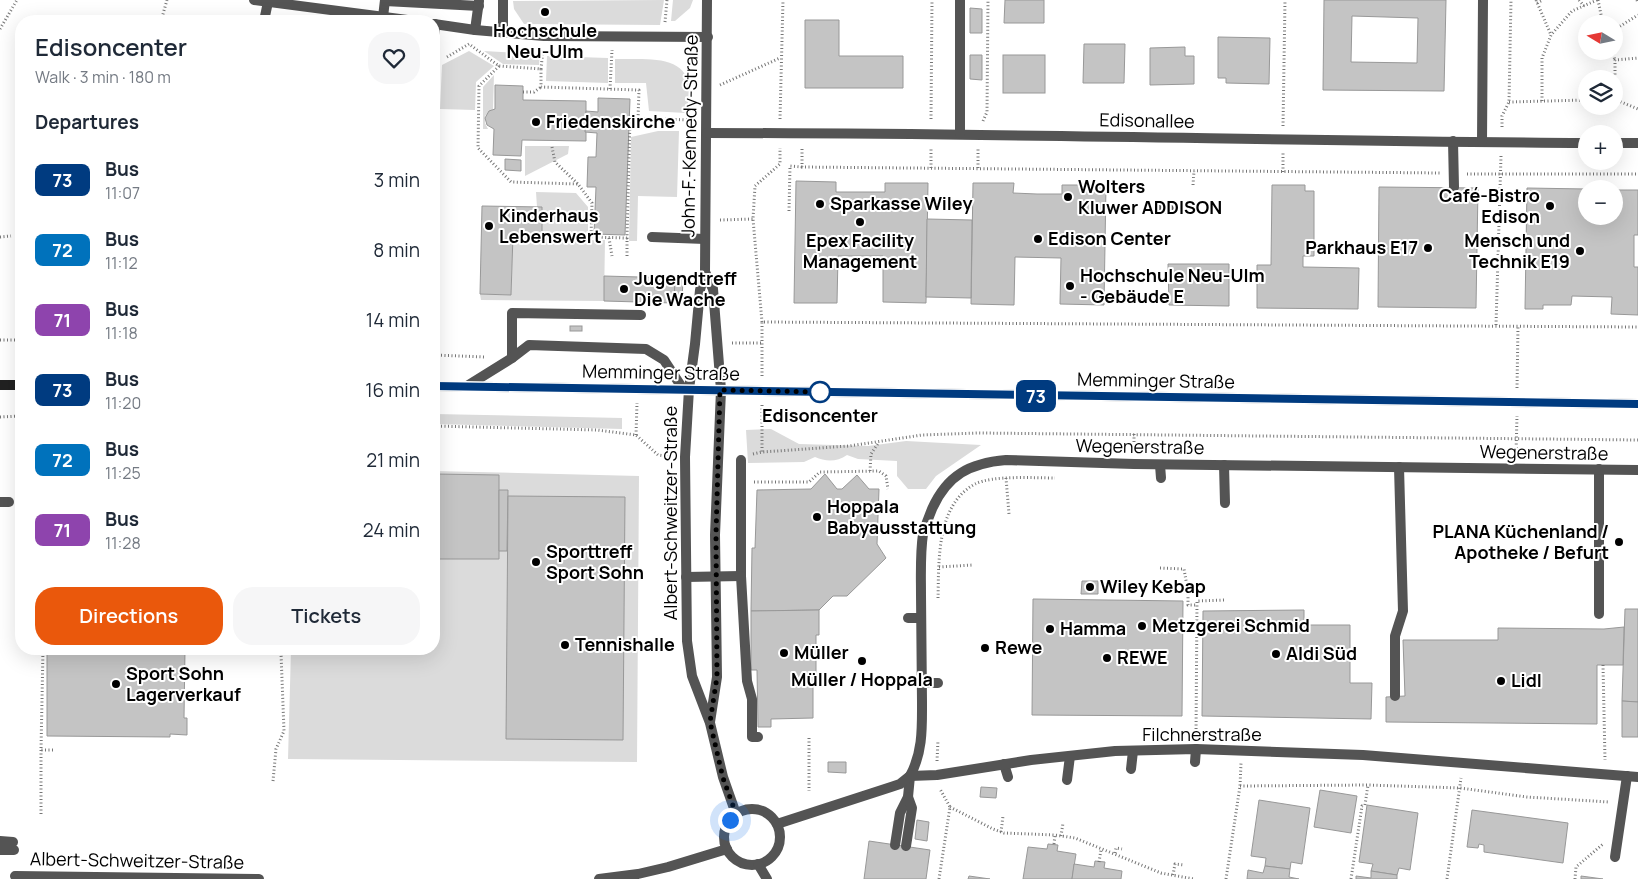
<!DOCTYPE html>
<html lang="en">
<head>
<meta charset="utf-8">
<style>
  :root { --surface:#fff; --page:#f6f6f7; --text:#1f2937; --muted:#747a83; --accent:#ea580c }
  body { margin:0; font-family:Manrope,sans-serif; background:var(--page); color:var(--text); height:100vh; display:flex; flex-direction:column; font-size:19px; white-space:nowrap }
  * { box-sizing:border-box; margin:0 }
  p { font-size:16px; color:var(--muted) }
  .icon { flex:none; width:28px; height:28px; fill:none; stroke:currentColor; stroke-width:2; stroke-linecap:round; stroke-linejoin:round }
  .map { position:relative; flex:1; overflow:hidden }
  .side { position:absolute; left:15px; top:15px; width:425px; height:640px; display:flex; flex-direction:column; background:var(--surface); border-radius:20px; box-shadow:0 5px 20px #0002 }
  .side>* { flex:none }
  .badge { padding:0 10px; border-radius:8px; font-size:18px; line-height:32px }
  .needle { width:32px; rotate:280deg }
  .buttons { position:absolute; left:1578px; top:15px; display:grid; gap:10px }
  .buttons a { display:grid; place-items:center; width:45px; height:45px; border-radius:50%; background:var(--surface); box-shadow:0 5px 20px #0002; font-size:25px }
  .you { position:absolute; width:25px; height:25px; margin:-12px; border:4px solid #fff; border-radius:50%; background:#1a73e8; box-shadow:0 0 0 8px #1a73e833 }
  .map>.badge { position:absolute; translate:-50% -50%; box-shadow:0 0 0 2px #fff }
  h2 { padding:0 20px; font-size:19px; line-height:45px }
  .round { display:grid; place-items:center; flex:none; width:52px; height:52px; border-radius:20px; background:var(--page) }
  .summary { display:flex; align-items:center; justify-content:space-between; height:85px; padding:0 20px }
  h1 { font-size:24px; font-weight:600; line-height:38px }
  .primary-button { display:flex; gap:10px; margin-top:auto; padding:10px 20px }
  .primary-button a { flex:1; height:58px; border-radius:20px; background:var(--accent); color:#fff; font-size:20px; font-weight:600; line-height:58px; text-align:center }
  .primary-button a+a { background:var(--page); color:var(--text) }
  ul { padding:0; list-style:none }
  li { display:flex; align-items:center; gap:15px; height:70px; padding:0 20px }
  li div { flex:1 }
  li b { display:block; font-size:19px }
  li em { font-style:normal }
  li .badge { min-width:55px; font-weight:700; text-align:center }
  .map>svg:first-child { display:block }
  .green { fill:#dbdbdb }
  .building { fill:#c4c4c4; stroke:#989898; fill-rule:evenodd }
  .lines { fill:none; stroke-linecap:round; stroke-linejoin:round }
  .path { stroke:#767676; stroke-width:3; stroke-dasharray:1 2.5; stroke-linecap:butt }
  .service { stroke:#545454; stroke-width:10 }
  .pedestrian { stroke:#545454; stroke-width:10 }
  .minor { stroke:#545454; stroke-width:10 }
  .secondary { stroke:#212121; stroke-width:10 }
  .line-casing { stroke:#fff; stroke-width:11 }
  .line { stroke:#003b80; stroke-width:8 }
  .walk { stroke:#000; stroke-width:5; stroke-dasharray:0 9 }
  .poi-dot { fill:#000; stroke:#fff; stroke-width:2 }
  .stop-dot { fill:#fff; stroke:#003b80; stroke-width:2.5 }
  .labels { text-anchor:middle; stroke-width:4; stroke-linejoin:round; paint-order:stroke }
  .poi-label { font-size:18px; font-weight:bold; fill:#000; stroke:#fff; text-anchor:start }
  .street-label { font-size:18px; fill:#000; stroke:#fff }
  .stop-label { font-size:18px; font-weight:bold; fill:#000; stroke:#fff }
</style>
</head>
<body>
<div class="map">
<svg width="1638" height="879" viewBox="0 0 1638 879">
  <rect width="100%" height="100%" fill="#fff"/>
  <g class="green">
    <path d="M664,0L660,25L524,24L514,9L513,1Z"/>
    <path d="M673,0H693L690,8L675,21H671Z"/>
    <path d="M469,51L494,66L476,82L475,110L440,109L442,65Z"/>
    <path d="M484,51L540,54L539,65L503,64Z"/>
    <path d="M547,56L608,58V83L546,81Z"/>
    <path d="M615,59C643,60 691,52 689,93C689,100 687,106 686,113L649,111L646,83H615Z"/>
    <path d="M494,75L493,109L485,116V123L488,129H483V87Z"/>
    <path d="M658,131H679L677,197L638,196L637,241H629L631,137Z"/>
    <path d="M525,146H569L568,154L525,176Z"/>
    <path d="M536,192L576,193L588,207V240H605L604,301L481,300L480,294L511,295L513,235L542,236V208L537,207Z"/>
    <path d="M434,414L622,418V429L434,424Z"/>
    <path d="M771,429L799,444L868,446L906,441L981,445L936,476L926,489H908L897,476V461L858,459L847,455C837,462 826,462 815,457L804,462L748,463L746,430Z"/>
    <path d="M434,471L639,476L637,762L288,759L291,649H434Z"/>
  </g>
  <g class="building">
    <path d="M1005,0H1044V23H1004Z"/>
    <path d="M1324,0H1446L1444,91L1323,90ZM1352,16L1418,18L1417,63L1351,62Z"/>
    <path d="M970,8L982,9V33H970Z"/>
    <path d="M805,20H839V56H903V88H805Z"/>
    <path d="M1218,37L1270,38L1269,84L1226,83V78H1218Z"/>
    <path d="M1084,44H1125L1124,83H1083Z"/>
    <path d="M1185,47V56H1194V84L1150,85V48Z"/>
    <path d="M970,55H982V80L970,79Z"/>
    <rect x="1003" y="55" width="42" height="38"/>
    <path d="M495,85L523,86V100L586,101V141L522,140L521,156L493,155L494,129L487,125L485,118L489,111L495,109Z"/>
    <path d="M598,98L630,99L625,235L594,234L596,187H587L588,157H596L597,133L585,132L586,111L598,112Z"/>
    <path d="M505,159L521,160V171L505,170Z"/>
    <path d="M796,181L836,182V192H885V183H928L926,303L883,302V256H838L837,303H794Z"/>
    <path d="M973,183H1014L1013,193L1037,194H1062V185H1106L1104,305L1060,304L1061,258L1015,257L1014,305L971,304Z"/>
    <path d="M1272,185H1305V191H1314V256H1303V267L1359,268L1358,309L1257,308V265H1271Z"/>
    <path d="M1379,187L1478,188L1476,308L1378,307Z"/>
    <path d="M1527,188L1586,189V216H1614V190H1638V235H1634V267H1638V315L1611,314L1612,297L1572,296L1571,305H1543V309H1525Z"/>
    <path d="M482,206L542,207V236L513,235L511,295L480,294Z"/>
    <path d="M927,219L972,220L971,298L926,297Z"/>
    <path d="M1168,264H1229V306L1169,305Z"/>
    <path d="M604,276L675,278L674,303L604,301Z"/>
    <path d="M675,278H683L682,303H674Z"/>
    <rect x="570" y="326" width="12" height="5"/>
    <path d="M434,474L499,475V559H434Z"/>
    <path d="M825,474L837,489H842L857,475L869,489H879L877,544L886,558L847,596H833L819,610L751,611L752,548H755L757,490L811,489Z"/>
    <path d="M499,490H508L507,551H499Z"/>
    <path d="M508,496L625,497L623,740L506,739Z"/>
    <path d="M1082,581H1098V594H1081Z"/>
    <path d="M1033,599L1183,601L1182,716L1032,715Z"/>
    <path d="M1625,609H1638V702L1622,701Z"/>
    <path d="M819,610V635H816V687H813V718L771,719V727H758L757,670H751V611Z"/>
    <path d="M1304,610V625H1350V683H1372L1371,719L1202,716L1203,611Z"/>
    <path d="M1624,627L1623,665H1597V724L1386,722V697L1405,696L1403,640H1498V628L1604,629Z"/>
    <path d="M47,649H185L184,718H187V735L170,734V737L47,736Z"/>
    <path d="M1622,701L1638,702V737H1622Z"/>
    <path d="M828,762H846V773L828,772Z"/>
    <path d="M981,787L997,788L996,798L980,797Z"/>
    <path d="M1320,790L1357,796L1351,833L1314,827Z"/>
    <path d="M1259,800L1310,808L1302,864L1291,862L1290,869L1265,866L1266,858L1251,856Z"/>
    <path d="M1367,805L1418,813L1410,870L1399,868L1397,875L1371,871L1373,864L1359,862Z"/>
    <path d="M1472,810L1568,823L1563,863L1484,852V845L1479,844L1478,848L1467,847Z"/>
    <path d="M917,820L929,822L927,841L915,839Z"/>
    <path d="M869,841L930,850L926,879H864Z"/>
    <path d="M1048,844L1058,845L1057,851L1076,854L1072,879H1023L1028,847L1047,849Z"/>
    <path d="M1095,861L1105,862L1104,868L1122,871L1121,879H1072L1074,864L1094,867Z"/>
    <path d="M1265,866L1290,869L1289,877L1299,879H1247L1248,870L1263,873Z"/>
    <path d="M1371,871L1397,875V879H1356V876L1371,878Z"/>
    <path d="M969,876L990,879H968Z"/>
    <path d="M1581,876L1603,879H1581Z"/>
  </g>
  <g class="lines">
    <g class="path">
      <path d="M1536,0L1551,35"/>
      <path d="M1579,0L1584,6"/>
      <path d="M1598,0L1603,24"/>
      <path d="M1637,0L1638,3"/>
      <path d="M1537,3L1543,0"/>
      <path d="M161,21L167,0"/>
      <path d="M665,22L667,0"/>
      <path d="M0,29L17,0"/>
      <path d="M1614,30L1638,15"/>
      <path d="M1612,51L1615,60"/>
      <path d="M447,57L469,44L499,66L541,69V87L639,90L638,119"/>
      <path d="M499,66L479,86L478,148L511,182L578,184L592,203L591,237L627,238L630,118"/>
      <path d="M541,69L543,49"/>
      <path d="M720,85L780,58"/>
      <path d="M610,89L612,50"/>
      <path d="M523,92H534L541,87"/>
      <path d="M1614,99L1638,109"/>
      <path d="M1615,99V60L1638,58"/>
      <path d="M1542,101V58L1551,35L1572,11L1597,0"/>
      <path d="M1509,102L1586,100"/>
      <path d="M630,118L691,120"/>
      <path d="M780,119L783,0"/>
      <path d="M931,119L932,0"/>
      <path d="M983,121L987,112L988,0"/>
      <path d="M1283,126L1285,0"/>
      <path d="M1502,127V116L1509,102L1511,0"/>
      <path d="M552,147L555,162L578,184"/>
      <path d="M802,149V167L1441,173"/>
      <path d="M931,168V148"/>
      <path d="M978,168V149"/>
      <path d="M1283,172V152"/>
      <path d="M1467,174H1638"/>
      <path d="M1193,185L1194,171"/>
      <path d="M789,211L790,166L802,167"/>
      <path d="M720,220L753,219"/>
      <path d="M0,237L11,236"/>
      <path d="M609,238L612,256"/>
      <path d="M627,256V238"/>
      <path d="M762,322L753,219L755,186L780,164V148"/>
      <path d="M1496,325L1501,156"/>
      <path d="M0,340H21"/>
      <path d="M732,343H761"/>
      <path d="M434,355L485,357"/>
      <path d="M762,376V322L1638,327"/>
      <path d="M1517,388L1518,326"/>
      <path d="M762,405V452"/>
      <path d="M0,417L21,416"/>
      <path d="M434,426L597,430L636,435L658,455L672,457"/>
      <path d="M1134,434V450"/>
      <path d="M636,435L637,403"/>
      <path d="M753,454L762,452L849,446L922,435L979,433L1638,440"/>
      <path d="M1516,455L1517,416"/>
      <path d="M870,471L871,454L879,442"/>
      <path d="M1006,478L1009,514"/>
      <path d="M754,482H809L820,472L879,471L886,476L888,489"/>
      <path d="M944,530L975,536"/>
      <path d="M939,567L973,565"/>
      <path d="M1160,568L1184,569L1188,592V605H1197"/>
      <path d="M938,598C939,561 936,505 975,484C993,475 1034,478 1055,478"/>
      <path d="M43,649L41,750H55"/>
      <path d="M1603,665L1605,760"/>
      <path d="M1196,736L1197,601L1226,600"/>
      <path d="M809,738V791"/>
      <path d="M41,750V814"/>
      <path d="M937,761L938,740"/>
      <path d="M273,781L276,749L284,731L281,653"/>
      <path d="M1240,786L1368,785L1460,788L1527,797L1609,802"/>
      <path d="M950,807L993,829L1004,833L1055,835L1075,838L1161,873L1194,879"/>
      <path d="M1001,832L1003,816"/>
      <path d="M1061,836L1063,823"/>
      <path d="M1054,844L1055,835"/>
      <path d="M1115,853L1116,848L1122,849"/>
      <path d="M1099,862L1101,850"/>
      <path d="M1173,875L1175,864L1184,865"/>
      <path d="M939,879L950,807L940,789"/>
      <path d="M1226,879L1240,786L1241,763"/>
      <path d="M1351,879L1362,806L1365,805L1368,785"/>
      <path d="M1447,879L1461,778"/>
      <path d="M1575,879L1576,867L1603,844"/>
    </g>
    <g class="service">
      <path d="M383,17L385,0"/>
      <path d="M264,21L268,2"/>
      <path d="M503,33V0"/>
      <path d="M434,68L435,24"/>
      <path d="M1453,141L1454,187"/>
      <path d="M1162,209H1169"/>
      <path d="M652,237L705,239"/>
      <path d="M512,358V313L641,315"/>
      <path d="M467,386L512,358L529,345L646,349L664,360L683,389"/>
      <path d="M741,460V576L747,681L752,699V737H758"/>
      <path d="M1160,465L1161,478"/>
      <path d="M1224,465L1225,503"/>
      <path d="M0,502H9"/>
      <path d="M686,577L741,576"/>
      <path d="M1599,614V469"/>
      <path d="M908,618H921"/>
      <path d="M922,683H938"/>
      <path d="M1395,696V636L1403,611L1399,467"/>
      <path d="M1195,762L1196,749"/>
      <path d="M1004,764L1008,777"/>
      <path d="M1131,769L1133,751"/>
      <path d="M1067,780L1070,756"/>
      <path d="M0,841L13,842"/>
      <path d="M895,845L900,813L908,797L910,776"/>
      <path d="M906,846L912,808L908,797"/>
      <path d="M0,850H14"/>
      <path d="M1615,857L1627,776"/>
    </g>
    <g class="pedestrian">
      <path d="M385,1L479,6"/>
      <path d="M475,30L479,1"/>
    </g>
    <g class="minor">
      <path d="M254,0L415,21"/>
      <path d="M707,0L705,272L700,290L695,344L689,389L685,457L687,641L692,676L710,723L723,777L736,814"/>
      <path d="M434,24L475,30L544,36L708,37"/>
      <path d="M707,133C1000,133 1293,141 1586,143"/>
      <path d="M960,134V0"/>
      <path d="M1482,142L1483,0"/>
      <path d="M1614,143H1638"/>
      <path d="M705,272L713,289L721,390L715,535L717,677L710,722"/>
      <path d="M910,776C923,752 922,728 922,702C922,666 921,631 921,595C921,575 920,554 923,534C925,526 929,517 932,509C947,475 970,463 1006,460L1134,464L1638,470"/>
      <circle cx="752" cy="837" r="28"/>
      <path d="M777,824L891,787L900,784L910,776L937,775L1031,760L1115,751L1196,749L1363,755L1638,777"/>
      <path d="M758,864L767,879"/>
      <path d="M15,876L259,879"/>
      <path d="M599,879L638,874L668,867L727,849"/>
    </g>
    <g class="secondary">
      <path d="M0,385H21"/>
      <path d="M434,386L1638,404"/>
    </g>
  </g>
  <g class="lines">
    <g class="line-casing">
      <path id="line" d="M434,386L1638,404"/>
    </g>
    <use href="#line" class="line"/>
    <path class="walk" d="M730,820L736,814L723,778L710,722L717,677L716,535L720,390L822,392H820"/>
  </g>
  <g class="poi-dot">
    <circle cx="545" cy="12" r="5"/>
    <circle cx="536" cy="122" r="5"/>
    <circle cx="1068" cy="197" r="5"/>
    <circle cx="820" cy="204" r="5"/>
    <circle cx="1550" cy="206" r="5"/>
    <circle cx="860" cy="222" r="5"/>
    <circle cx="489" cy="226" r="5"/>
    <circle cx="1038" cy="239" r="5"/>
    <circle cx="1428" cy="248" r="5"/>
    <circle cx="1580" cy="251" r="5"/>
    <circle cx="1070" cy="286" r="5"/>
    <circle cx="624" cy="289" r="5"/>
    <circle cx="817" cy="517" r="5"/>
    <circle cx="1619" cy="542" r="5"/>
    <circle cx="536" cy="562" r="5"/>
    <circle cx="1090" cy="587" r="5"/>
    <circle cx="1142" cy="626" r="5"/>
    <circle cx="1050" cy="629" r="5"/>
    <circle cx="565" cy="645" r="5"/>
    <circle cx="985" cy="648" r="5"/>
    <circle cx="784" cy="653" r="5"/>
    <circle cx="1276" cy="654" r="5"/>
    <circle cx="1107" cy="658" r="5"/>
    <circle cx="862" cy="661" r="5"/>
    <circle cx="1501" cy="681" r="5"/>
    <circle cx="116" cy="684" r="5"/>
  </g>
  <circle class="stop-dot" cx="820" cy="392" r="10"/>
  <g class="labels">
    <g class="poi-label">
      <text x="545" y="37" text-anchor="middle">Hochschule<tspan x="545" dy="21">Neu-Ulm</tspan></text>
      <text x="546" y="128">Friedenskirche</text>
      <text x="1078" y="193">Wolters<tspan x="1078" dy="21">Kluwer ADDISON</tspan></text>
      <text x="1540" y="202" text-anchor="end">Café-Bistro<tspan x="1540" dy="21">Edison</tspan></text>
      <text x="830" y="210">Sparkasse Wiley</text>
      <text x="499" y="222">Kinderhaus<tspan x="499" dy="21">Lebenswert</tspan></text>
      <text x="1048" y="245">Edison Center</text>
      <text x="860" y="247" text-anchor="middle">Epex Facility<tspan x="860" dy="21">Management</tspan></text>
      <text x="1570" y="247" text-anchor="end">Mensch und<tspan x="1570" dy="21">Technik E19</tspan></text>
      <text x="1418" y="254" text-anchor="end">Parkhaus E17</text>
      <text x="1080" y="282">Hochschule Neu-Ulm<tspan x="1080" dy="21">- Gebäude E</tspan></text>
      <text x="634" y="285">Jugendtreff<tspan x="634" dy="21">Die Wache</tspan></text>
      <text x="827" y="513">Hoppala<tspan x="827" dy="21">Babyausstattung</tspan></text>
      <text x="1609" y="538" text-anchor="end">PLANA Küchenland /<tspan x="1609" dy="21">Apotheke / Befurt</tspan></text>
      <text x="546" y="558">Sporttreff<tspan x="546" dy="21">Sport Sohn</tspan></text>
      <text x="1100" y="593">Wiley Kebap</text>
      <text x="1152" y="632">Metzgerei Schmid</text>
      <text x="1060" y="635">Hamma</text>
      <text x="575" y="651">Tennishalle</text>
      <text x="995" y="654">Rewe</text>
      <text x="794" y="659">Müller</text>
      <text x="1286" y="660">Aldi Süd</text>
      <text x="1117" y="664">REWE</text>
      <text x="126" y="680">Sport Sohn<tspan x="126" dy="21">Lagerverkauf</tspan></text>
      <text x="862" y="686" text-anchor="middle">Müller / Hoppala</text>
      <text x="1511" y="687">Lidl</text>
    </g>
    <g class="street-label">
      <text transform="translate(1147 121) rotate(1)" y="6">Edisonallee</text>
      <text transform="translate(690 136) rotate(-89)" y="6">John-F.-Kennedy-Straße</text>
      <text transform="translate(661 373) rotate(1)" y="6">Memminger Straße</text>
      <text transform="translate(1156 381) rotate(1)" y="6">Memminger Straße</text>
      <text transform="translate(1140 447) rotate(1)" y="6">Wegenerstraße</text>
      <text transform="translate(1544 453) rotate(1)" y="6">Wegenerstraße</text>
      <text transform="translate(671 513) rotate(-90)" y="6">Albert-Schweitzer-Straße</text>
      <text x="1202" y="741">Filchnerstraße</text>
      <text transform="translate(137 861) rotate(1)" y="6">Albert-Schweitzer-Straße</text>
    </g>
    <g class="stop-label">
      <text x="820" y="422">Edisoncenter</text>
    </g>
  </g>
</svg>
<div class="buttons">
<a><svg class="needle" viewBox="-14 -14 28 28"><path d="M0-13l5 13h-10z" fill="#e53935"/><path d="M0 13l5-13h-10z" fill="#747a83"/></svg></a>
<a><svg class="icon" aria-label="layers" viewBox="0 0 24 24"><path d="M12 4l9 5-9 5-9-5zM3 14l9 5 9-5"/></svg></a>
<a>+</a>
<a>−</a>
</div>
<div class="you" style="left:730px;top:820px"></div>
<b class="badge" style="left:1036px;top:396px;background:#003b80;color:#fff">73</b>
<section class="side">
<div class="summary"><div><h1>Edisoncenter</h1><p>Walk · 3 min · 180 m</p></div><a class="round"><svg class="icon" aria-label="heart" viewBox="0 0 24 24"><path d="M12 20l-8-8c-3-5 5-10 8-4 3-6 11-1 8 4z"/></svg></a></div>
<h2>Departures</h2>
<ul>
<li><span class="badge" style="background:#003b80;color:#fff">73</span><div><b>Bus</b><p>11:07</p></div><em>3 min</em></li>
<li><span class="badge" style="background:#0072bc;color:#fff">72</span><div><b>Bus</b><p>11:12</p></div><em>8 min</em></li>
<li><span class="badge" style="background:#8e44ad;color:#fff">71</span><div><b>Bus</b><p>11:18</p></div><em>14 min</em></li>
<li><span class="badge" style="background:#003b80;color:#fff">73</span><div><b>Bus</b><p>11:20</p></div><em>16 min</em></li>
<li><span class="badge" style="background:#0072bc;color:#fff">72</span><div><b>Bus</b><p>11:25</p></div><em>21 min</em></li>
<li><span class="badge" style="background:#8e44ad;color:#fff">71</span><div><b>Bus</b><p>11:28</p></div><em>24 min</em></li>
</ul>
<div class="primary-button"><a>Directions</a><a>Tickets</a></div>
</section>
</div>
</body>
</html>
